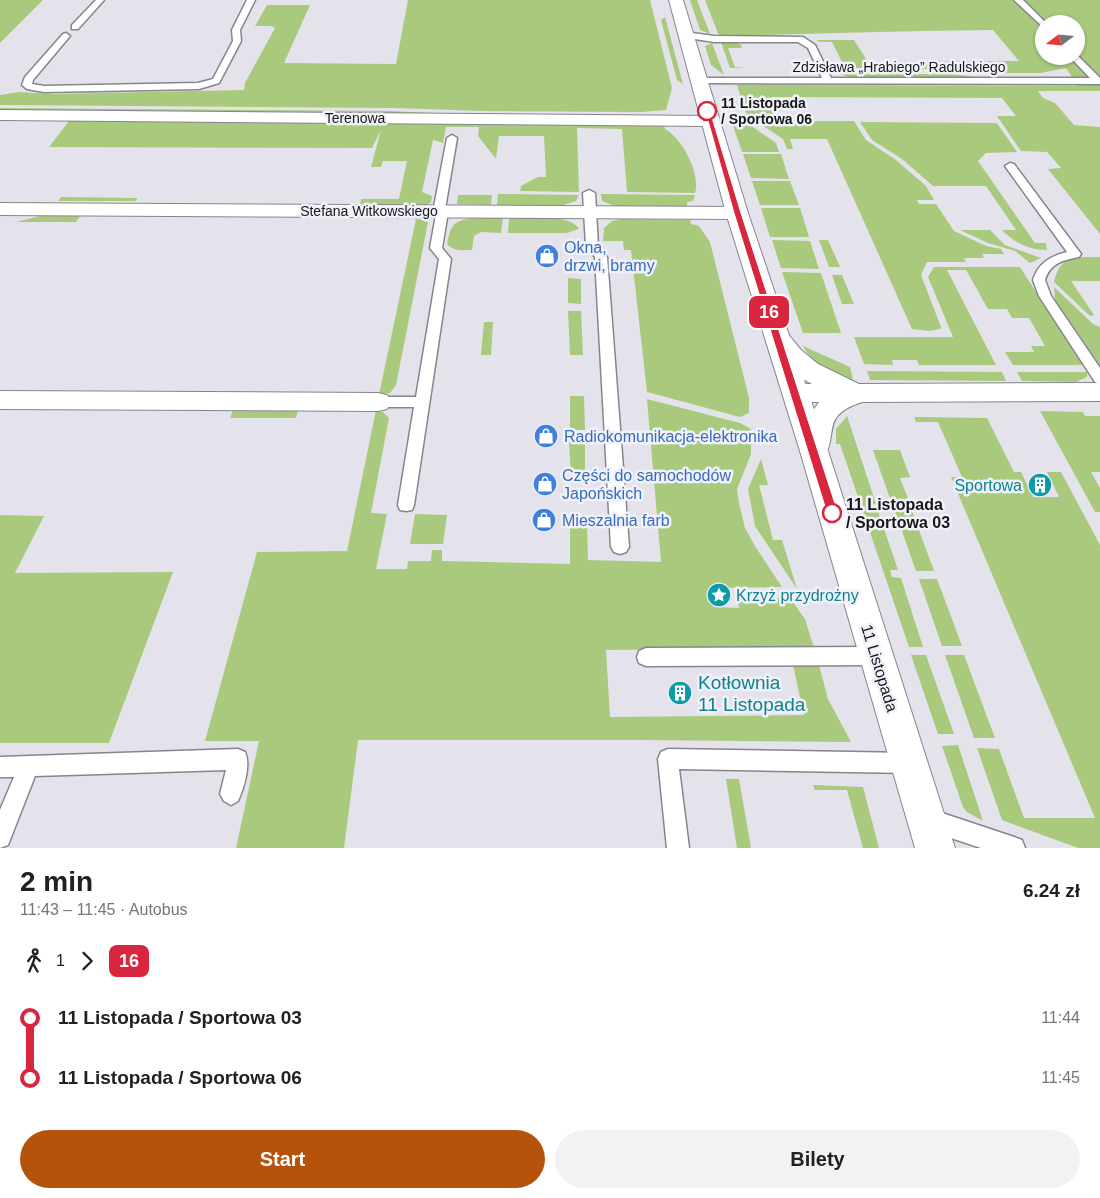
<!DOCTYPE html>
<html lang="pl">
<head>
<meta charset="utf-8">
<style>
  :root { --surface:#fff; --page:#f2f2f2; --text:#202124; --muted:#757577; --accent:#b45309 }
  body { margin:0; font-family:Arial,sans-serif; background:var(--page); color:var(--text); height:100vh; display:flex; flex-direction:column; font-size:19px; white-space:nowrap }
  * { box-sizing:border-box; margin:0 }
  p { font-size:16px; color:var(--muted) }
  .icon { flex:none; width:28px; height:28px; fill:none; stroke:currentColor; stroke-width:2; stroke-linecap:round; stroke-linejoin:round }
  .map { position:relative; height:848px; overflow:hidden }
  .details { display:flex; flex-direction:column; background:var(--surface); flex:1 }
  .details>* { flex:none }
  .badge { padding:0 10px; border-radius:8px; font-size:18px; line-height:32px }
  .needle { width:32px; rotate:254deg }
  .buttons { position:absolute; left:1035px; top:15px; display:grid; gap:10px }
  .buttons a { display:grid; place-items:center; width:50px; height:50px; border-radius:50%; background:var(--surface); box-shadow:0 1px 4px #0004; font-size:25px }
  .map>.badge { position:absolute; translate:-50% -50%; box-shadow:0 0 0 2px #fff }
  .legs { display:flex; align-items:center; gap:8px; height:55px; padding:0 20px; font-size:16px }
  .legs p { margin-inline-start:auto }
  .head { display:flex; align-items:center; justify-content:space-between; height:85px; padding:0 20px }
  h1 { font-size:28px; font-weight:800; line-height:38px }
  .cta { display:flex; gap:10px; margin-top:auto; padding:10px 20px }
  .cta a { flex:1; height:58px; border-radius:30px; background:var(--accent); color:#fff; font-size:20px; font-weight:800; line-height:58px; text-align:center }
  .cta a+a { background:var(--page); color:var(--text) }
  ul { padding:0 20px; list-style:none }
  li { display:flex; align-items:center; gap:18px; height:60px; font-size:19px }
  li i { display:grid; place-items:center; width:8px; height:100%; margin:0 6px; background:currentColor }
  li i::after { content:''; width:12px; height:12px; margin:-6px; border:4px solid; border-radius:50%; background:var(--surface) }
  li p { margin-inline-start:auto }
  li:first-child i { background:linear-gradient(#0000 50%,currentColor 0) }
  li:last-child i { background:linear-gradient(currentColor 50%,#0000 0) }
  .map>svg:first-child { display:block }
  .green { fill:#a9ca7c; fill-rule:evenodd }
  .lines { fill:none; stroke-linecap:round; stroke-linejoin:round }
  .service-casing { stroke:#86858e; stroke-width:3 }
  .minor-casing { stroke:#86858e; stroke-width:2 }
  .secondary-casing { stroke:#86858e; stroke-width:2 }
  .service { fill:#fff; fill-rule:evenodd }
  .minor { fill:#fff; fill-rule:evenodd }
  .secondary { fill:#fff; fill-rule:evenodd }
  .line-1 { fill:#d7263d; stroke:#fff }
  .stop-1-dot { fill:#fff; stroke:#d7263d; stroke-width:2.5 }
  .labels { text-anchor:middle; stroke-width:5; stroke-linejoin:round; paint-order:stroke }
  .far-street-label { font-size:14px; fill:#17171a; stroke:#f1f1fa }
  .far-stop-label { font-size:14px; font-weight:bold; fill:#17171a; stroke:#f1f1fa; text-anchor:start }
  .shop-label { font-size:16px; fill:#366cbe; stroke:#f1f1fa; text-anchor:start }
  .culture-label { font-size:16px; fill:#0d838f; stroke:#f1f1fa; text-anchor:end }
  .stop-label { font-size:16px; font-weight:bold; fill:#17171a; stroke:#f1f1fa; text-anchor:start }
  .street-label { font-size:16px; fill:#17171a; stroke:#f1f1fa }
  .near-culture-label { font-size:19px; fill:#0d838f; stroke:#f1f1fa; text-anchor:start }
</style>
</head>
<body>
<div class="map">
<svg width="1100" height="848" viewBox="0 0 1100 848">
  <rect width="100%" height="100%" fill="#e4e3ec"/>
  <g class="green">
    <path d="M0,0H43L0,43Z"/>
    <path d="M408,0H650L672,88L666,110L642,112L481,111L396,108L0,105V95L19,92L54,94L244,90L245,83L275,28L271,26H255L267,5H310L284,63L396,64Z"/>
    <path d="M690,0H697L710,34L700,30Z"/>
    <path d="M705,0H1100V91H1038L1043,98L1055,103L1074,125L1100,127V234L1048,169L1061,168L1047,152L1021,151L997,116H1016L1002,98L771,97L774,122C742,122 746,112 737,85L1078,86L1066,68L1041,73H989L950,69L845,68L832,42H820L816,40H854L868,62L1019,61L993,30C902,31 810,34 719,36ZM1044,24H1076V56H1044Z"/>
    <path d="M665,17L683,84L677,80L661,20Z"/>
    <path d="M721,42H734L742,45L741,48H728L735,67L745,68H730Z"/>
    <path d="M712,43L724,75L711,65L705,46Z"/>
    <path d="M839,74H952L975,77H849Z"/>
    <path d="M0,108L390,111L451,114L0,111Z"/>
    <path d="M731,120H743L776,143L779,152H742Z"/>
    <path d="M69,121L664,125L665,129C682,138 701,174 695,193L627,192L622,129L577,128L579,192L520,191L521,186L538,177H546L544,136H499L496,159L478,136L479,127H446L443,143L433,140L422,192L432,196L431,202L424,207L360,206L361,199H399L407,161H383L381,167H371L381,130L372,148L49,147Z"/>
    <path d="M816,121H854L866,140L896,160L926,186L934,200H917L919,204H936L954,231L986,246L1001,249L1004,254H982L984,258H964L966,262H927L921,275L941,327L940,329L929,331L912,329L827,139H790L793,149H787L783,139L762,125H811Z"/>
    <path d="M860,122L997,123L1017,152L986,153L978,161L1035,243H1046L1047,250C1029,250 1015,243 1002,230H1016L986,186H933L902,159L872,140Z"/>
    <path d="M743,154H781L789,179L751,178Z"/>
    <path d="M752,181H790L799,205H760Z"/>
    <path d="M498,194L579,195L576,201L560,206L497,205Z"/>
    <path d="M601,194L695,195L693,201L687,202V207H678L615,206L602,201Z"/>
    <path d="M458,195H492L491,205L457,204Z"/>
    <path d="M61,197L138,198L135,201H58Z"/>
    <path d="M761,208H800L809,237H770Z"/>
    <path d="M40,216H80L76,222H16Z"/>
    <path d="M475,218H503L501,233L481,232L474,236L472,250C463,250 454,252 447,244C451,224 454,220 475,218Z"/>
    <path d="M509,218C526,218 570,213 579,229L567,233H508Z"/>
    <path d="M416,219L427,220L428,222L396,385L390,393L379,395Z"/>
    <path d="M622,219L690,220L691,224L699,226L710,242L749,398V413L740,417L647,392L631,250H624L623,241H603L604,228L612,221Z"/>
    <path d="M960,230H990L1005,245L1041,258L1030,263L1015,251L988,243Z"/>
    <path d="M772,240L810,241L819,269L781,268Z"/>
    <path d="M819,240H828L840,267H829Z"/>
    <path d="M1100,257V281H1071L1094,315L1090,316L1054,282C1060,255 1075,257 1100,257Z"/>
    <path d="M934,267H1020L1083,365H1013L1005,352H1034L1031,346H1045L1029,318H1012L1007,309H988L966,270H947L996,365H919L917,360H892L893,365L864,364L854,337H953L928,277Z"/>
    <path d="M782,272L821,273L841,333H803Z"/>
    <path d="M832,275H842L854,304H842Z"/>
    <path d="M568,278L581,279V304L568,303Z"/>
    <path d="M1054,287L1093,324L1100,327V365L1055,300Z"/>
    <path d="M568,311H581L583,355H570Z"/>
    <path d="M484,322H493L491,355H481Z"/>
    <path d="M803,346L850,367L853,379C833,375 813,365 803,346Z"/>
    <path d="M867,371L1002,372L1006,381L870,380Z"/>
    <path d="M1017,372H1087V377L1076,382L1022,381Z"/>
    <path d="M570,396H584L585,430H570Z"/>
    <path d="M647,399L740,423L751,429V454L737,489L739,503L745,528L755,546L782,587L709,588L713,607L739,608L738,598H790L805,619L814,648L606,650L610,717L804,715L793,665H819L828,699L851,742L645,740H358L344,848H236L259,741H205L257,552L347,551L376,410L383,412L389,418L371,513L387,514L376,569H407L408,561H431L432,550H442V561L570,564V524H587L588,560L661,562Z"/>
    <path d="M233,410H298L296,418H230Z"/>
    <path d="M1040,411L1083,412L1085,416H1100V472H1091L1100,488V512H1095Z"/>
    <path d="M847,416L876,504L868,505L870,511H878L898,570H890L892,577L901,578L923,647H909L840,444H836V429Z"/>
    <path d="M914,417L987,418L1014,472H1021L1033,497H1059L1047,472H1061L1100,545V848H1078L1002,820L977,748L999,749L1024,818H1095L951,477H962L938,422H916Z"/>
    <path d="M569,440H585V478H571Z"/>
    <path d="M873,450H900L910,477L900,478L910,504H892Z"/>
    <path d="M761,459L768,485H759L773,540H782L797,589L755,526L748,489Z"/>
    <path d="M895,511H912L934,571H916Z"/>
    <path d="M415,514L447,515L443,544H410Z"/>
    <path d="M0,515L44,516L15,573L173,572L109,743H0Z"/>
    <path d="M919,579H937L962,646H942Z"/>
    <path d="M911,655H926L954,734H938Z"/>
    <path d="M945,655H964L995,738H974Z"/>
    <path d="M958,745L983,821L967,812L963,807L942,746Z"/>
    <path d="M726,779H739L751,848H737Z"/>
    <path d="M813,785L863,787L879,848H863L847,790H815Z"/>
  </g>
  <g class="lines">
    <g class="service-casing">
      <g id="service">
        <path d="M96,0H104L78,29H72V25Z"/>
        <path d="M247,0H255L240,30L241,41L219,83L199,89L44,92L27,89L22,85L25,77L63,34L66,33L70,36L33,80L32,84L44,86L198,83L213,79L233,41L232,30Z"/>
        <path d="M1014,0H1023L1047,24H1044V28Z"/>
        <path d="M685,32L714,36L803,37L815,45L831,78H1090L1069,56H1076V54L1100,78V84L698,83L693,80L695,78H822L808,48L798,42H714L682,37L681,35Z"/>
        <path d="M452,135L457,138L445,209L448,212L442,248L451,259L414,505L412,510L406,511L400,510L398,505L414,407H378L373,406L371,402L373,398L378,397H416L439,259L430,248L436,215L433,212L447,138Z"/>
        <path d="M1010,163L1014,164L1081,254L1079,257C1064,260 1050,263 1045,280L1051,296L1100,368V384L1095,382L1039,296L1033,280C1038,263 1051,256 1067,252L1005,166Z"/>
        <path d="M589,190L595,193L598,246L607,257L629,547L626,552L620,554L614,552L611,547L595,257L586,246L583,193Z"/>
        <path d="M876,647L883,650L885,656L883,662L876,665L646,666L639,663L637,657L639,651L646,648Z"/>
        <path d="M238,749L245,752C251,765 244,788 238,801L231,805L224,801L220,794L226,770L35,776L8,845L0,848V810L14,777H0V757Z"/>
        <path d="M668,749L909,753L916,756L919,763L916,770L909,773L679,769L689,848H667L658,759L661,752Z"/>
        <path d="M930,809L1014,837L1022,840L1025,848H981L930,831L922,828L919,820L922,812Z"/>
      </g>
    </g>
    <g class="minor-casing">
      <g id="minor">
        <path d="M0,110L710,116L716,117L719,121L716,125L710,126L0,120Z"/>
        <path d="M0,203L737,207L744,209L748,213L744,217L737,219L0,215Z"/>
        <path d="M778,331L787,333L801,350L818,364L859,384L1100,383V401L862,402C820,416 839,432 824,458L814,461L804,458L800,451L806,421L819,402H795L786,400L782,393L786,386L795,384H812C792,374 777,357 766,339L769,333Z"/>
        <path d="M0,391L378,393L387,395L391,402L387,409L378,411L0,409Z"/>
      </g>
    </g>
    <g class="secondary-casing">
      <path id="secondary" d="M669,0H683L748,213L828,451L955,848H915L800,451L726,213Z"/>
    </g>
    <use href="#service" class="service"/>
    <use href="#minor" class="minor"/>
    <use href="#secondary" class="secondary"/>
  </g>
  <path class="line-1" d="M705,110L710,111L741,213L838,513L832,517L827,513L734,213Z"/>
  <defs>
    <g id="shop-disc" transform="scale(1.25)"><circle r="9.5" fill="#3f7fe0" stroke="#f1f1fa"/><path d="M-5-2.5h2.3a2.7 3.5 0 0 1 5.4 0H5L5.5 6h-11ZM-1.5-2.5h3a1.5 2.3 0 0 0-3 0Z" fill="#fff"/></g>
    <g id="building-disc" transform="scale(1.25)"><circle r="9.5" fill="#0f9aa8" stroke="#f1f1fa"/><path d="M-4-6H4V6H1V3H-1V6H-4ZM-2.5-4.3h1.7v1.8h-1.7ZM.8-4.3h1.7v1.8H.8ZM-2.5-1h1.7V.8h-1.7ZM.8-1h1.7V.8H.8Z" fill="#fff"/></g>
    <g id="sight-disc" transform="scale(1.25)"><circle r="9.5" fill="#0f9aa8" stroke="#f1f1fa"/><path d="M0-6L1.8-2.2L6-1.7L2.9 1.2L3.7 5.4L0 3.3L-3.7 5.4L-2.9 1.2L-6-1.7L-1.8-2.2Z" fill="#fff"/></g>
  </defs>
  <g fill-rule="evenodd">
    <use href="#shop-disc" x="547" y="256"/>
    <use href="#shop-disc" x="546" y="436"/>
    <use href="#shop-disc" x="545" y="484"/>
    <use href="#building-disc" x="1040" y="485"/>
    <use href="#shop-disc" x="544" y="520"/>
    <use href="#sight-disc" x="719" y="595"/>
    <use href="#building-disc" x="680" y="693"/>
  </g>
  <g class="stop-1-dot">
    <circle cx="707" cy="111" r="9"/>
    <circle cx="832" cy="513" r="9"/>
  </g>
  <g class="labels">
    <g class="far-street-label">
      <text x="899" y="72">Zdzisława „Hrabiego” Radulskiego</text>
      <text x="355" y="123">Terenowa</text>
      <text x="369" y="216">Stefana Witkowskiego</text>
    </g>
    <g class="far-stop-label">
      <text x="721" y="108">11 Listopada<tspan x="721" dy="16">/ Sportowa 06</tspan></text>
    </g>
    <g class="shop-label">
      <text x="564" y="253">Okna,<tspan x="564" dy="18">drzwi, bramy</tspan></text>
      <text x="564" y="442">Radiokomunikacja-elektronika</text>
      <text x="562" y="481">Części do samochodów<tspan x="562" dy="18">Japońskich</tspan></text>
      <text x="562" y="526">Mieszalnia farb</text>
    </g>
    <g class="culture-label">
      <text x="1022" y="491">Sportowa</text>
      <text x="736" y="601" text-anchor="start">Krzyż przydrożny</text>
    </g>
    <g class="stop-label">
      <text x="846" y="510">11 Listopada<tspan x="846" dy="18">/ Sportowa 03</tspan></text>
    </g>
    <g class="street-label">
      <text transform="translate(880 668) rotate(73)" y="6">11 Listopada</text>
    </g>
    <g class="near-culture-label">
      <text x="698" y="689">Kotłownia<tspan x="698" dy="22">11 Listopada</tspan></text>
    </g>
  </g>
</svg>
<div class="buttons">
<a><svg class="needle" viewBox="-14 -14 28 28"><path d="M0-13l5 13h-10z" fill="#e53935"/><path d="M0 13l5-13h-10z" fill="#757577"/></svg></a>
</div>
<b class="badge" style="left:769px;top:312px;background:#d7263d;color:#fff">16</b>
</div>
<section class="details">
<div class="head"><div><h1>2 min</h1><p>11:43 – 11:45 · Autobus</p></div><b>6.24 zł</b></div>
<div class="legs"><svg class="icon" aria-label="walk" viewBox="0 0 24 24"><circle cx="13" cy="4" r="2"/><path d="M13 8l-2 6 4 7M11 14l-3 7M7 12l3-4h3l4 4"/></svg>1<svg class="icon" aria-label="forward" viewBox="0 0 24 24"><path d="M9 5l7 7-7 7"/></svg><b class="badge" style="background:#d7263d;color:#fff">16</b></div>
<ul>
<li><i style="color:#d7263d"></i><b>11 Listopada / Sportowa 03</b><p>11:44</p></li>
<li><i style="color:#d7263d"></i><b>11 Listopada / Sportowa 06</b><p>11:45</p></li>
</ul>
<div class="cta"><a>Start</a><a>Bilety</a></div>
</section>
</body>
</html>
